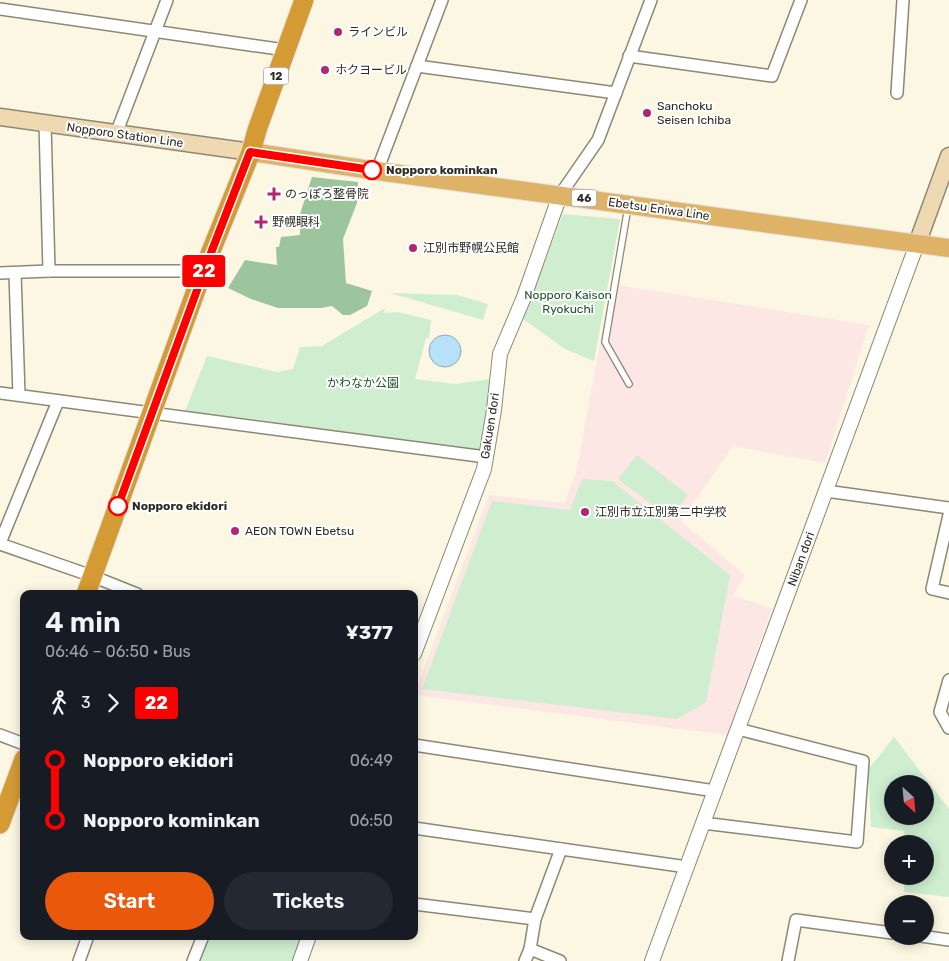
<!DOCTYPE html>
<html lang="en">
<head>
<meta charset="utf-8">
<style>
  :root { --surface:#171b24; --page:#242831; --text:#f1f3f6; --muted:#9ea1a6; --accent:#ea580c }
  body { margin:0; font-family:Rubik,"Noto Sans JP",sans-serif; background:var(--page); color:var(--text); height:100vh; display:flex; flex-direction:column; font-size:19px; white-space:nowrap }
  * { box-sizing:border-box; margin:0 }
  p { font-size:16px; color:var(--muted) }
  .icon { flex:none; width:28px; height:28px; fill:none; stroke:currentColor; stroke-width:2; stroke-linecap:round; stroke-linejoin:round }
  .map { position:relative; flex:1; overflow:hidden }
  .side { position:absolute; left:20px; top:590px; width:398px; height:350px; display:flex; flex-direction:column; background:var(--surface); border-radius:10px; box-shadow:0 2px 12px #0003 }
  .side>* { flex:none }
  .badge { padding:0 10px; border-radius:4px; font-size:18px; line-height:32px }
  .needle { width:32px; rotate:154deg }
  .tools { position:absolute; left:884px; top:775px; display:grid; gap:10px }
  .tools a { display:grid; place-items:center; width:50px; height:50px; border-radius:50%; background:var(--surface); box-shadow:0 2px 12px #0003; font-size:25px }
  .map>.badge { position:absolute; translate:-50% -50%; box-shadow:0 0 0 2px #fff }
  .legs { display:flex; align-items:center; gap:8px; height:55px; padding:0 25px; font-size:16px }
  .legs p { margin-inline-start:auto }
  .overview { display:flex; align-items:center; justify-content:space-between; height:85px; padding:0 25px }
  h1 { font-size:28px; font-weight:600; line-height:38px }
  .cta { display:flex; gap:10px; margin-top:auto; padding:10px 25px }
  .cta a { flex:1; height:58px; border-radius:30px; background:var(--accent); color:#fff; font-size:20px; font-weight:600; line-height:58px; text-align:center }
  .cta a+a { background:var(--page); color:var(--text) }
  ul { padding:0 25px; list-style:none }
  li { display:flex; align-items:center; gap:18px; height:60px; font-size:19px }
  li i { display:grid; place-items:center; width:8px; height:100%; margin:0 6px; background:currentColor }
  li i::after { content:''; width:12px; height:12px; margin:-6px; border:4px solid; border-radius:50%; background:var(--surface) }
  li p { margin-inline-start:auto }
  li:first-child i { background:linear-gradient(#0000 50%,currentColor 0) }
  li:last-child i { background:linear-gradient(currentColor 50%,#0000 0) }
  .map>svg:first-child { display:block }
  .education { fill:#fce7e4 }
  .green { fill:#ceeecf; fill-rule:evenodd }
  .forest { fill:#9cc59e }
  .water { fill:#b6e1f9; stroke:#8dabb9 }
  .lines { fill:none; stroke-linecap:round; stroke-linejoin:round }
  .service-casing { stroke:#8c8875; stroke-width:8 }
  .minor-casing { stroke:#8c8875; stroke-width:14 }
  .tertiary-casing { stroke:#8c8875; stroke-width:16 }
  .secondary-casing { stroke:#8c8875; stroke-width:19 }
  .primary-casing { stroke:#e2e1e0; stroke-width:20 }
  .trunk-casing { stroke:#e2e1e0; stroke-width:21 }
  .service { stroke:#fff; stroke-width:5.5 }
  .minor { stroke:#fff; stroke-width:11 }
  .tertiary { stroke:#fff; stroke-width:14 }
  .secondary { stroke:#efd9b3; stroke-width:16 }
  .primary { stroke:#dfb367; stroke-width:18 }
  .trunk { stroke:#d49a34; stroke-width:19 }
  .line-1-casing { stroke:#fff; stroke-width:11 }
  .line-1 { stroke:#f00; stroke-width:8 }
  .poi-dot { fill:#ac2972; stroke:#fff; stroke-width:2 }
  .stop-1-dot { fill:#fff; stroke:#f00; stroke-width:2.5 }
  .labels { text-anchor:middle; stroke-width:4; stroke-linejoin:round; paint-order:stroke }
  .shield { fill:#fff; stroke:#6c6b66; stroke-width:1 }
  .shield-label { font-size:11px; font-weight:bold; fill:#2d2c24 }
  .poi-label { font-size:12px; fill:#2d2c24; stroke:#fff; text-anchor:start }
  .street-label { font-size:12px; fill:#2d2c24; stroke:#fff }
  .stop-label { font-size:12px; font-weight:bold; fill:#2d2c24; stroke:#fff; text-anchor:start }
  .park-label { font-size:12px; fill:#1a5625; stroke:#fff }
</style>
</head>
<body>
<div class="map">
<svg width="949" height="961" viewBox="0 0 949 961">
  <rect width="100%" height="100%" fill="#fbf7e2"/>
  <path class="education" d="M611,284L869,325L825,463L733,446L681,521L745,575L733,596L772,608L727,735L414,695L489,495L564,503L576,473Z"/>
  <g class="green">
    <path d="M563,214L620,219L594,361L565,349L523,319Z"/>
    <path d="M390,293L457,295L488,304L483,320Z"/>
    <path d="M385,308L384,313L398,312L431,320L429,338H426L415,379L455,384L491,379L488,420L479,454L255,419L185,411L207,356L277,372L293,369L300,347L322,346Z"/>
    <path d="M637,455L688,495L670,518L618,479Z"/>
    <path d="M582,479L612,481L730,575L706,702L677,719L422,689L492,501L570,510Z"/>
    <path d="M894,737L949,809V897L904,892V876H925V844H904V831L871,827L868,770ZM892,784H925V816H892Z"/>
    <path d="M207,936H304L295,961H198Z"/>
  </g>
  <path class="forest" d="M312,177L358,182L357,203L343,239L346,283L372,291L367,306L350,315H343L332,306L321,308H278L251,299L228,288L245,260L277,265L276,247H279L281,237L300,235V214Z"/>
  <circle class="water" cx="445" cy="351" r="16"/>
  <g class="lines">
    <g class="service-casing">
      <path id="service" d="M628,207L605,342L629,384"/>
    </g>
    <g class="minor-casing">
      <g id="minor">
        <path d="M0,9L285,50"/>
        <path d="M629,56L772,76L801,0"/>
        <path d="M417,66L616,93"/>
        <path d="M897,93L903,0"/>
        <path d="M45,124L49,271"/>
        <path d="M116,134L167,0"/>
        <path d="M377,171L442,0"/>
        <path d="M560,195L598,140L651,0"/>
        <path d="M0,273L49,271H203"/>
        <path d="M15,273L19,395"/>
        <path d="M0,393L486,457"/>
        <path d="M826,491L949,508"/>
        <path d="M949,515L932,589L949,593"/>
        <path d="M0,543L58,401"/>
        <path d="M0,544L92,576L137,594"/>
        <path d="M949,680L940,712L949,728"/>
        <path d="M0,735L24,744"/>
        <path d="M414,745L715,791"/>
        <path d="M703,823L857,842L863,761L738,729"/>
        <path d="M414,828L687,867"/>
        <path d="M414,904L535,919"/>
        <path d="M921,936L949,940"/>
        <path d="M530,949L560,961"/>
        <path d="M79,961L88,936"/>
        <path d="M193,961L203,936"/>
        <path d="M525,961L530,949L535,919L561,849"/>
        <path d="M788,961L796,920L892,933"/>
      </g>
    </g>
    <g class="tertiary-casing">
      <g id="tertiary">
        <path d="M414,654L484,469L494,410L500,354L524,297L560,195"/>
        <path d="M300,961L309,936"/>
        <path d="M652,961L917,244"/>
      </g>
    </g>
    <g class="secondary-casing">
      <g id="secondary">
        <path d="M0,117L251,152"/>
        <path d="M917,244L949,156"/>
      </g>
    </g>
    <g class="primary-casing">
      <path id="primary" d="M251,152L377,171L949,248"/>
    </g>
    <g class="trunk-casing">
      <g id="trunk">
        <path d="M86,594L203,271L251,152L257,130L304,0"/>
        <path d="M0,824L24,759"/>
      </g>
    </g>
    <use href="#service" class="service"/>
    <use href="#minor" class="minor"/>
    <use href="#tertiary" class="tertiary"/>
    <use href="#secondary" class="secondary"/>
    <use href="#primary" class="primary"/>
    <use href="#trunk" class="trunk"/>
  </g>
  <g class="lines">
    <g class="line-1-casing">
      <path id="line-1" d="M118,506L204,271L250,152L372,170"/>
    </g>
    <use href="#line-1" class="line-1"/>
  </g>
  <g class="poi-dot">
    <circle cx="338" cy="32" r="5"/>
    <circle cx="325" cy="70" r="5"/>
    <circle cx="647" cy="113" r="5"/>
    <path d="M271.5 186.5h5v5h5v5h-5v5h-5v-5h-5v-5h5z"/>
    <path d="M258.5 214.5h5v5h5v5h-5v5h-5v-5h-5v-5h5z"/>
    <circle cx="413" cy="248" r="5"/>
    <circle cx="585" cy="512" r="5"/>
    <circle cx="235" cy="531" r="5"/>
  </g>
  <g class="stop-1-dot">
    <circle cx="372" cy="170" r="9"/>
    <circle cx="118" cy="506" r="9"/>
  </g>
  <g class="labels">
    <g class="shield">
      <rect x="263.5" y="67.5" width="25" height="17" rx="4"/>
      <rect x="571.5" y="189.5" width="25" height="17" rx="4"/>
    </g>
    <g class="shield-label">
      <text x="276" y="80">12</text>
      <text x="584" y="202">46</text>
    </g>
    <g class="poi-label">
      <text x="348" y="36">ラインビル</text>
      <text x="335" y="74">ホクヨービル</text>
      <text x="657" y="110">Sanchoku<tspan x="657" dy="14">Seisen Ichiba</tspan></text>
      <text x="285" y="198">のっぽろ整骨院</text>
      <text x="272" y="226">野幌眼科</text>
      <text x="423" y="252">江別市野幌公民館</text>
      <text x="595" y="516">江別市立江別第二中学校</text>
      <text x="245" y="535">AEON TOWN Ebetsu</text>
    </g>
    <g class="street-label">
      <text transform="translate(125 135) rotate(8)" y="4">Nopporo Station Line</text>
      <text transform="translate(659 209) rotate(8)" y="4">Ebetsu Eniwa Line</text>
      <text transform="translate(490 426) rotate(-81)" y="4">Gakuen dori</text>
      <text transform="translate(801 559) rotate(-70)" y="4">Niban dori</text>
    </g>
    <g class="stop-label">
      <text x="386" y="174">Nopporo kominkan</text>
      <text x="132" y="510">Nopporo ekidori</text>
    </g>
    <g class="park-label">
      <text x="568" y="299">Nopporo Kaison<tspan x="568" dy="14">Ryokuchi</tspan></text>
      <text x="363" y="387">かわなか公園</text>
    </g>
  </g>
</svg>
<div class="tools">
<a><svg class="needle" viewBox="-14 -14 28 28"><path d="M0-13l5 13h-10z" fill="#e53935"/><path d="M0 13l5-13h-10z" fill="#9ea1a6"/></svg></a>
<a>+</a>
<a>−</a>
</div>
<b class="badge" style="left:204px;top:271px;background:#f00;color:#fff">22</b>
<section class="side">
<div class="overview"><div><h1>4 min</h1><p>06:46 – 06:50 · Bus</p></div><b>¥377</b></div>
<div class="legs"><svg class="icon" aria-label="walk" viewBox="0 0 24 24"><circle cx="13" cy="4" r="2"/><path d="M13 8l-2 6 4 7M11 14l-3 7M7 12l3-4h3l4 4"/></svg>3<svg class="icon" aria-label="forward" viewBox="0 0 24 24"><path d="M9 5l7 7-7 7"/></svg><b class="badge" style="background:#f00;color:#fff">22</b></div>
<ul>
<li><i style="color:#f00"></i><b>Nopporo ekidori</b><p>06:49</p></li>
<li><i style="color:#f00"></i><b>Nopporo kominkan</b><p>06:50</p></li>
</ul>
<div class="cta"><a>Start</a><a>Tickets</a></div>
</section>
</div>
</body>
</html>
